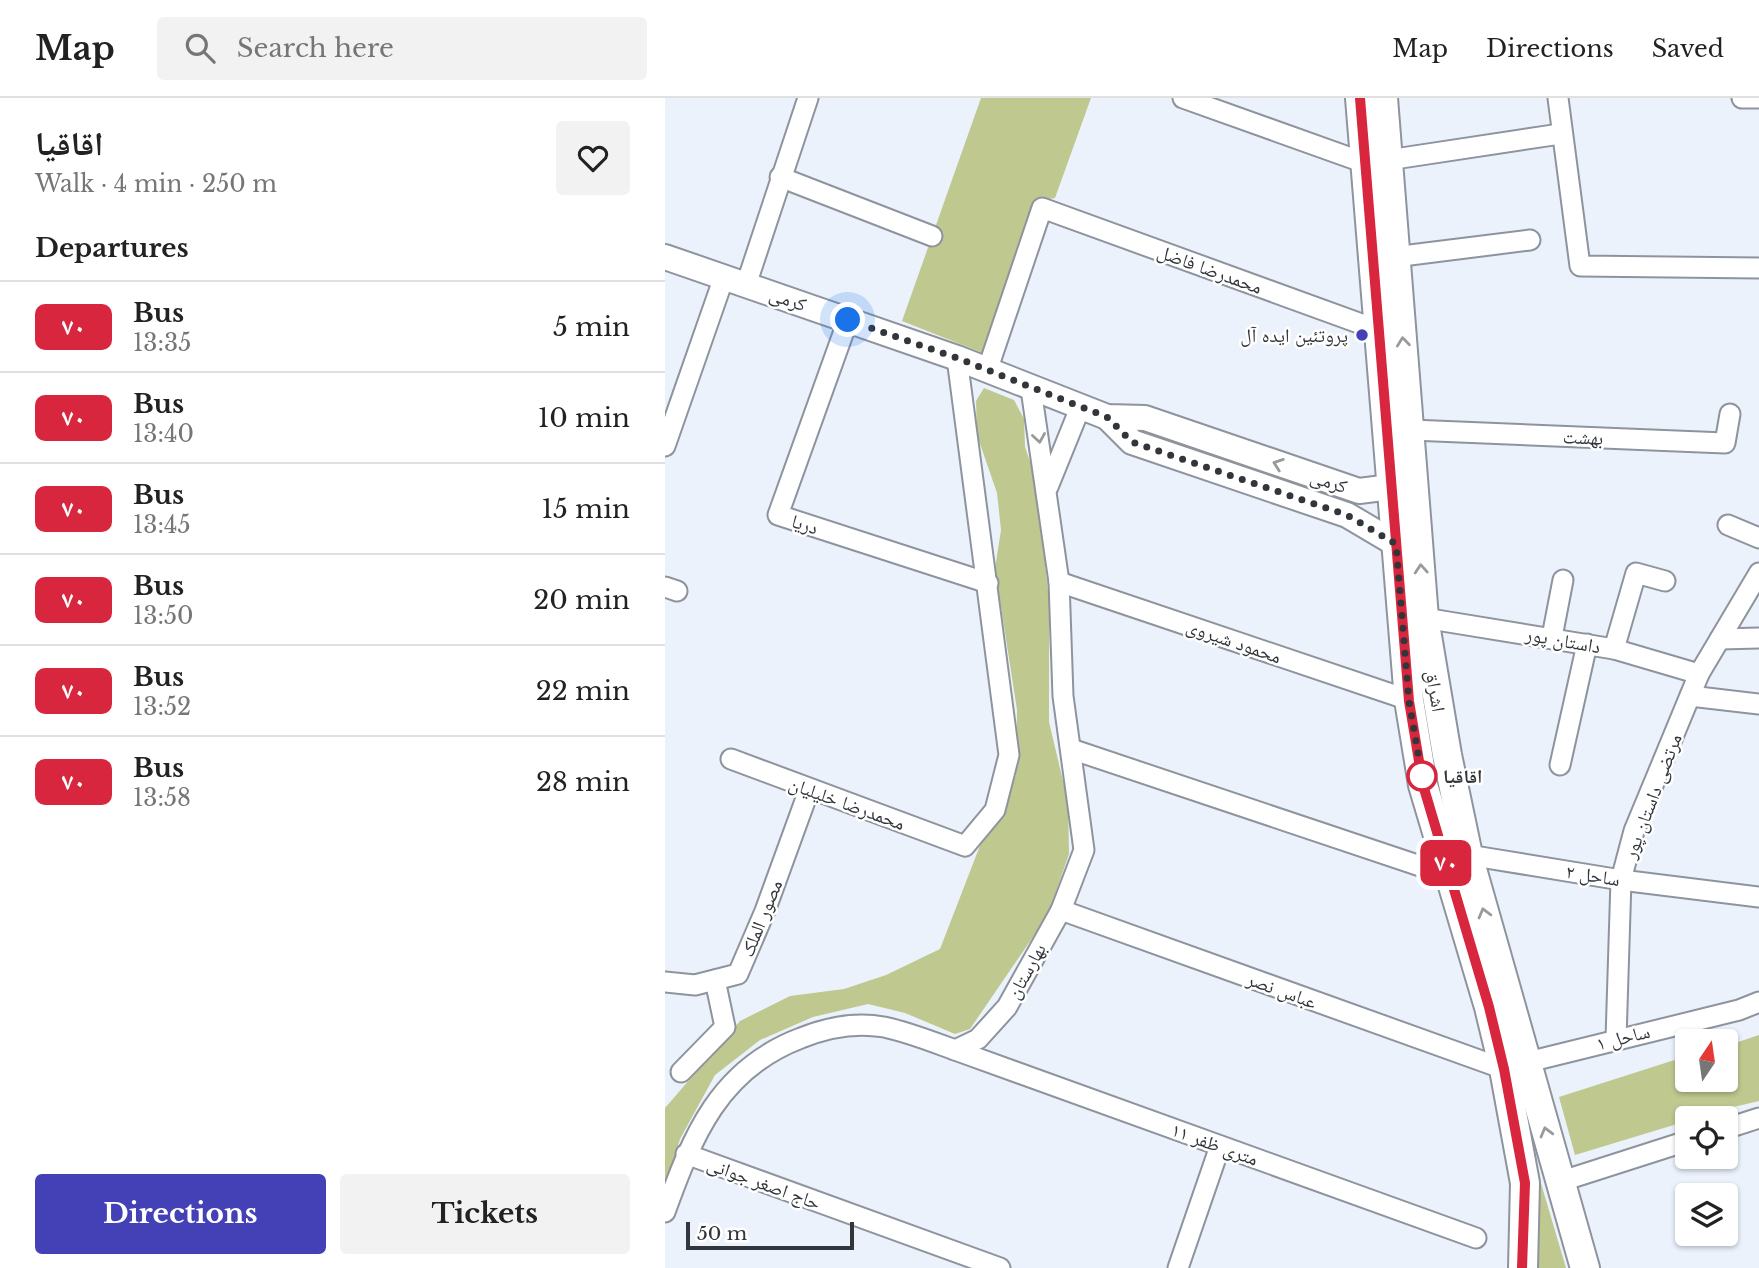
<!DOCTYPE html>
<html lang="en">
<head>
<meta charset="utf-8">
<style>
  :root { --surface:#fff; --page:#f2f2f2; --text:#222; --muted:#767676; --line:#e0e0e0; --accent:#4441b6 }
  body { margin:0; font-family:"Libre Baskerville","Noto Naskh Arabic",serif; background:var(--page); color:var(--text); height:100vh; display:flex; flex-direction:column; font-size:26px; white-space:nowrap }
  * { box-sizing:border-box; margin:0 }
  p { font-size:23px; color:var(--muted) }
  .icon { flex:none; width:38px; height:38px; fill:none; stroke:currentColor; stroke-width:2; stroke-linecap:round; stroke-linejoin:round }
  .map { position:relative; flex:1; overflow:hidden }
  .drawer { display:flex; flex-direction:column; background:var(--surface); width:665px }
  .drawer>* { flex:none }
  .badge { padding:0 14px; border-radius:10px; font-size:24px; line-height:46px }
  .needle { width:46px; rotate:13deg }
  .tools { position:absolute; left:1010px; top:931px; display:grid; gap:14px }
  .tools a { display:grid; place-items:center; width:63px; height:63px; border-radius:7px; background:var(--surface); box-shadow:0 2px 5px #0004; font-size:35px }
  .scale { position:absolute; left:21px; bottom:18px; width:168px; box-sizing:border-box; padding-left:7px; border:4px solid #323539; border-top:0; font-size:19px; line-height:24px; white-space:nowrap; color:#323539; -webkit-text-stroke:5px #fff; paint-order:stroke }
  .you { position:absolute; width:35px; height:35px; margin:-18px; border:5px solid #fff; border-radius:50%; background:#1a73e8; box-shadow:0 0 0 10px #1a73e833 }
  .map>.badge { position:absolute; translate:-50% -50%; box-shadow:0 0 0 4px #fff }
  h2 { padding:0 35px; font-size:26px; line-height:63px }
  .round { display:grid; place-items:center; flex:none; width:74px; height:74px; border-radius:7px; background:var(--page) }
  .head { display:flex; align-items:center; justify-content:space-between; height:119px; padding:0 35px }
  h1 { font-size:33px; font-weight:700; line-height:52px }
  .action { display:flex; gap:14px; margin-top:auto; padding:14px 35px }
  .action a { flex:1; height:80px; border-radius:7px; background:var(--accent); color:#fff; font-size:28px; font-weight:700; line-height:80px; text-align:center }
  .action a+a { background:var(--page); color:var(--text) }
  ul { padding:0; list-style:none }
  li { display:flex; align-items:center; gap:21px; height:91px; padding:0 35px; border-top:2px solid var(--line) }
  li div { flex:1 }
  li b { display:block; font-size:26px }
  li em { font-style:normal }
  li .badge { min-width:77px; font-weight:700; text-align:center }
  header { display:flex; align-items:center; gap:42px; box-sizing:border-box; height:98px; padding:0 35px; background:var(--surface); border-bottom:2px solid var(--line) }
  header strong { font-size:33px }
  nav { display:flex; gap:38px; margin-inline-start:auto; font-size:24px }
  .search { width:490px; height:63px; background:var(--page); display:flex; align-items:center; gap:18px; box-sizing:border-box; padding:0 24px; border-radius:7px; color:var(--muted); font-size:26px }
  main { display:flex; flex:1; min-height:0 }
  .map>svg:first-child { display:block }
  .green { fill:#bfc88f }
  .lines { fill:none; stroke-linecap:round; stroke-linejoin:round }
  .minor-casing { stroke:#8e949d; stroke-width:23 }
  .tertiary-casing { stroke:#8e949d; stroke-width:28 }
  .secondary-casing { stroke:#8e949d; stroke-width:32 }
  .minor { stroke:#fff; stroke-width:19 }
  .tertiary { stroke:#fff; stroke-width:24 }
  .secondary { stroke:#fff; stroke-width:28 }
  .oneway { stroke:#989a9c }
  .line-casing { stroke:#fff; stroke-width:16 }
  .line { stroke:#d7263d; stroke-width:10 }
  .walk { stroke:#323539; stroke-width:7; stroke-dasharray:0 12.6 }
  .poi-dot { fill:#4441b6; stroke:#fff; stroke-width:2.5 }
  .stop-dot { fill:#fff; stroke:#d7263d; stroke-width:3.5 }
  .labels { text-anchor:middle; stroke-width:5; stroke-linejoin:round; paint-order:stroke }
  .street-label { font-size:19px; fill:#323539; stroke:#fff }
  .poi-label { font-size:19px; fill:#323539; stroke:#fff; text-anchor:end }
  .stop-label { font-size:19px; font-weight:bold; fill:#323539; stroke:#fff; text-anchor:start }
</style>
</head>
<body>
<header>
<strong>Map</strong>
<div class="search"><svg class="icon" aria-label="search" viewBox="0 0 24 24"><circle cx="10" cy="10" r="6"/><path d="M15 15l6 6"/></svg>Search here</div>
<nav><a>Map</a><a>Directions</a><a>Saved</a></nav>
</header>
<main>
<section class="drawer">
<div class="head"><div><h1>اقاقیا</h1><p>Walk · 4 min · 250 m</p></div><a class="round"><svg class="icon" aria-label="heart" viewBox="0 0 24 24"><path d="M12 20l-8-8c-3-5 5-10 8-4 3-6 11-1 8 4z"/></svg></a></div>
<h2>Departures</h2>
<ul>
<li><span class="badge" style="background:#d7263d;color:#fff">۷۰</span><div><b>Bus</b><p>13:35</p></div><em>5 min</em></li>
<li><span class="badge" style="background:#d7263d;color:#fff">۷۰</span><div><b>Bus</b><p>13:40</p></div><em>10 min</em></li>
<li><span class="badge" style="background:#d7263d;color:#fff">۷۰</span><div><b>Bus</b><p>13:45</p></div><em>15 min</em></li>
<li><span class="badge" style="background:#d7263d;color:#fff">۷۰</span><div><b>Bus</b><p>13:50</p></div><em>20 min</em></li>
<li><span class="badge" style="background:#d7263d;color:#fff">۷۰</span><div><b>Bus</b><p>13:52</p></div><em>22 min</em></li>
<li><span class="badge" style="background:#d7263d;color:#fff">۷۰</span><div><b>Bus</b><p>13:58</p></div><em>28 min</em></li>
</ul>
<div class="action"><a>Directions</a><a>Tickets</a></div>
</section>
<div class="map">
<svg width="1094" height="1170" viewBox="0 0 1094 1170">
  <rect width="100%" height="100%" fill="#ebf2fc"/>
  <g class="green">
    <path d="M316,0H426L390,100L374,103L318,255L237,223Z"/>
    <path d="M319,290L349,302L359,321L360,349L371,381L384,502V624L403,704L404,756L383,817L305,931L290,936L240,915L203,906L148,919L95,942L50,977L15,1041L0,1091V1010L75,923L125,898L179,891L221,877L275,851L316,745L334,718L351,677L352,612L330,470L336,432L332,395L312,337L311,303Z"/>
    <path d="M1094,937V1003L1022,1020V1023L910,1057L894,999L1022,958V982H1060L1061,948Z"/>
    <path d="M865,1048L901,1170H868Z"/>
  </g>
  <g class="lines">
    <g class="minor-casing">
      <g id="minor">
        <path d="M518,0L700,65"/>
        <path d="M893,0L915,168L1094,170"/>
        <path d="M1077,0H1094"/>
        <path d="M723,62L895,36"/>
        <path d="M115,79L267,138"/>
        <path d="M729,159L865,142"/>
        <path d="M81,187L143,0"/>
        <path d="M183,222L113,417L323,485"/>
        <path d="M322,273L377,110L713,232"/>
        <path d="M746,332L1060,345L1065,316"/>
        <path d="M0,348L59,179"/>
        <path d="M383,389L415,310"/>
        <path d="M1063,427L1094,440"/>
        <path d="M394,484L744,602"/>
        <path d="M0,489L12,493"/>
        <path d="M759,520L949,551L1034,576"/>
        <path d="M887,539L898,482"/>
        <path d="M1055,541L1094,540"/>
        <path d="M949,551L971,475L1000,483"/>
        <path d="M1025,598L1094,606"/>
        <path d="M406,651L785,778"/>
        <path d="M66,661L300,748L330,712L344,657L292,260"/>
        <path d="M895,667L922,546"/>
        <path d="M803,757L956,782L1094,799"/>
        <path d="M396,812L839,971"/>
        <path d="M0,884L30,887L73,876L100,813L144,692"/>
        <path d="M951,941L956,782L969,733L1034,576L1094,475"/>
        <path d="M290,952L811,1140"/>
        <path d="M863,964L1074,912L1094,904"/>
        <path d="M16,974L60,929L50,882"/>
        <path d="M1060,1031L1094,1020"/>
        <path d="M21,1056L335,1170"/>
        <path d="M894,1084L1022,1043"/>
        <path d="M0,1114C28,1037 54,971 136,940C163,929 190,924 219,929C243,934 268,944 290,952L313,941L342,909L396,812L419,752L398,598L394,484L366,291"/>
        <path d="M513,1170L555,1048"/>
      </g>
    </g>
    <g class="tertiary-casing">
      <g id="tertiary">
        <path d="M0,159L292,260L442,319L480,320L694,393L726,389"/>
        <path d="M442,319L467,344L682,417L731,446"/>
      </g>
    </g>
    <g class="secondary-casing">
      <g id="secondary">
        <path d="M695,0L744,602L758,687L824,909L839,971L860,1085L858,1170"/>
        <path d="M718,0L759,520L782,657L803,757L920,1170"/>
      </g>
    </g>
    <use href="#minor" class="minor"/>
    <use href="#tertiary" class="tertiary"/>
    <use href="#secondary" class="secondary"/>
  </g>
  <defs><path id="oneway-chevron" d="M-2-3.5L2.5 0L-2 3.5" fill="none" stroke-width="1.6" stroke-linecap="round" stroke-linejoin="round" transform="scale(1.75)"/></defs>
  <g class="oneway">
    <use href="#oneway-chevron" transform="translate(738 244) rotate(-96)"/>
    <use href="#oneway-chevron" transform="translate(374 340) rotate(81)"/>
    <use href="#oneway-chevron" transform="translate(613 366) rotate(-161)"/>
    <use href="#oneway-chevron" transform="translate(756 471) rotate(-94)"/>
    <use href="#oneway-chevron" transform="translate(819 815) rotate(-105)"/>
    <use href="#oneway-chevron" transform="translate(881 1034) rotate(-105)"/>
  </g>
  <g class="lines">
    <g class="line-casing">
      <path id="line" d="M695,0L744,603L758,687L824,909L839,971L860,1085L857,1170"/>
    </g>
    <use href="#line" class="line"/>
    <path class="walk" d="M183,222L292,260L442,319L467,344L682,417L731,446L744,603L757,678"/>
  </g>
  <circle class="poi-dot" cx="697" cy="237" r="7"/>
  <circle class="stop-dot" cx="757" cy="678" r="14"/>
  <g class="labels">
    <g class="street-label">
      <text transform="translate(545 171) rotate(20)" y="7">محمدرضا فاضل</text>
      <text transform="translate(123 201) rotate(19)" y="7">کرمی</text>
      <text transform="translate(918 339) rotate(2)" y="7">بهشت</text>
      <text transform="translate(664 383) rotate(18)" y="7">کرمی</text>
      <text transform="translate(140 426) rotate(18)" y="7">دریا</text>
      <text transform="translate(898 542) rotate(10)" y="7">داستان پور</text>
      <text transform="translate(569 543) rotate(19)" y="7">محمود شیروی</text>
      <text transform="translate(771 593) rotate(81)" y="7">اشراق</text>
      <text transform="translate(987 698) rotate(-69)" y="7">مرتضی داستان پور</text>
      <text transform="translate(182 705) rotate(20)" y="7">محمدرضا خلیلیان</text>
      <text transform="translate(928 777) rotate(9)" y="7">ساحل ۲</text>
      <text transform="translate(96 820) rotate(-68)" y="7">مصور الملک</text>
      <text transform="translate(361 873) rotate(-61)" y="7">بهارستان</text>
      <text transform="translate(617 892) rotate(20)" y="7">عباس نصر</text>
      <text transform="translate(958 939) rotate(-14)" y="7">ساحل ۱</text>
      <text transform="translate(550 1046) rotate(20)" y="7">۱۱ متری ظفر</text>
      <text transform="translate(99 1085) rotate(20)" y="7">حاج اصغر جوانی</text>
    </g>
    <g class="poi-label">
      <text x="683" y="244">پروتئین ایده آل</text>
    </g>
    <g class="stop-label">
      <text x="778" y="685">اقاقیا</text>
    </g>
  </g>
</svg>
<div class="tools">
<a><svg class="needle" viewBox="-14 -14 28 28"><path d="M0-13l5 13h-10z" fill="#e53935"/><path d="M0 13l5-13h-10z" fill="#767676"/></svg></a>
<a><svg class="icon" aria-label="locate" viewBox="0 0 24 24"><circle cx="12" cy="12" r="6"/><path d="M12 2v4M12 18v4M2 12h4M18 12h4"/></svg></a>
<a><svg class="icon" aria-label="layers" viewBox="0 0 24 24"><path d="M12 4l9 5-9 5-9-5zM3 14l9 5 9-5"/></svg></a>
</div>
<div class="scale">50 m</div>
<div class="you" style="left:183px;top:222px"></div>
<b class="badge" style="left:781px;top:765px;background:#d7263d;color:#fff">۷۰</b>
</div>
</main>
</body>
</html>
